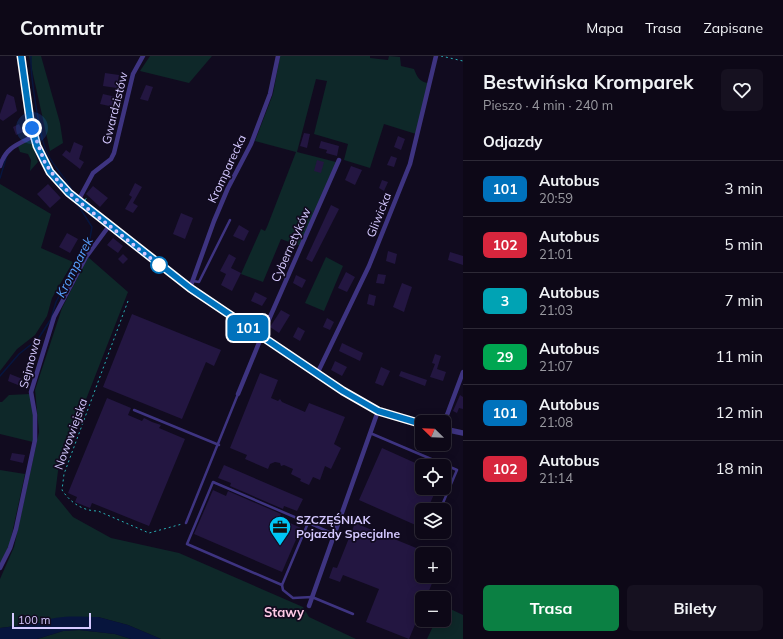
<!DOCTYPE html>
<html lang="pl">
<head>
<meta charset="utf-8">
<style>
  :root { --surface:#0d0817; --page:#161120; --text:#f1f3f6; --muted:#9a9aa1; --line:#2d2936; --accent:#0b8043 }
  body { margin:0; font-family:Mulish,sans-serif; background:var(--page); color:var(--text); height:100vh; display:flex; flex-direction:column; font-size:15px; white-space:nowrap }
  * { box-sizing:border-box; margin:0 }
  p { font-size:13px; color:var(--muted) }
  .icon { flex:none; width:22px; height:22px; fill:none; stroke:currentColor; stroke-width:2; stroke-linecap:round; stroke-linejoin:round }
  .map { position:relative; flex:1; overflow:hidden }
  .drawer { display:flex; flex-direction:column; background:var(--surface); width:320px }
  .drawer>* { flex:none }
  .badge { padding:0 8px; border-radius:6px; font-size:14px; line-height:26px }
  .needle { width:26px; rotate:293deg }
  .controls { position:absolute; left:415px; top:359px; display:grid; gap:8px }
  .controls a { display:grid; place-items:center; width:36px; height:36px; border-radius:6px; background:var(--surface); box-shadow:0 2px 10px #0003,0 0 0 1px var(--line); font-size:20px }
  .scale { position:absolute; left:12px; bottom:10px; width:79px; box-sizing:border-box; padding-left:4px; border:2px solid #d5c9ff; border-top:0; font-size:11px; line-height:14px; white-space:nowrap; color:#d5c9ff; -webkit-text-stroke:3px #110b1f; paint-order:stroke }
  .you { position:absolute; width:20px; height:20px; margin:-10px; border:3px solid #fff; border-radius:50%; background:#1a73e8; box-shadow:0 0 0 6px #1a73e833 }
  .map>.badge { position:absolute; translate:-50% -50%; box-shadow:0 0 0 2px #fff }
  h2 { padding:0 20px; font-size:15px; line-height:36px }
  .round { display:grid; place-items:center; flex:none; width:42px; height:42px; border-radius:6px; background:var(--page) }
  .headline { display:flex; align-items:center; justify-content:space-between; height:68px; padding:0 20px }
  h1 { font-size:19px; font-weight:700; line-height:30px }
  .cta { display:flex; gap:8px; margin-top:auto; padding:8px 20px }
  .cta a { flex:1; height:46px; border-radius:6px; background:var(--accent); color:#fff; font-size:16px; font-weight:700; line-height:46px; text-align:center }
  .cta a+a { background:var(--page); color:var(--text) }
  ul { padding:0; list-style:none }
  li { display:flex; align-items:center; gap:12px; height:56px; padding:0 20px; border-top:1px solid var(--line) }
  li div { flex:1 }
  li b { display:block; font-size:15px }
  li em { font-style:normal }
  li .badge { min-width:44px; font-weight:700; text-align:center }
  header { display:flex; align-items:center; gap:24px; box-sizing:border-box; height:56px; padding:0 20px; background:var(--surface); border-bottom:1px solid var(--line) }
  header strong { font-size:19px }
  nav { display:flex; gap:22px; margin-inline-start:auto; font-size:14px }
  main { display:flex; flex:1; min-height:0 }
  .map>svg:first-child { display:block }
  .green { fill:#0e2829 }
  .water { fill:#07153d }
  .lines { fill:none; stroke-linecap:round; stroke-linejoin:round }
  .stream { stroke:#07153d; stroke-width:1.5 }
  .building { fill:#231641 }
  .path { stroke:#27b0b5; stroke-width:1; stroke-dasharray:2 3; stroke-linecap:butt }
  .service { stroke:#3e3481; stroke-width:2.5 }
  .minor { stroke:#3e3481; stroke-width:4.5 }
  .tertiary { stroke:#3e3481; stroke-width:5.5 }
  .line-casing { stroke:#fff; stroke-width:9 }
  .line { stroke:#0072bc; stroke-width:6 }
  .walk { stroke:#d5c9ff; stroke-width:4; stroke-dasharray:0 7.2 }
  .stop-dot { fill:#fff; stroke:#0072bc; stroke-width:2 }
  .labels { text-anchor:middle; stroke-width:3.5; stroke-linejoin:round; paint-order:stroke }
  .street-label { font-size:12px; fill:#d5c9ff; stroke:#110b1f }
  .poi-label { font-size:12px; font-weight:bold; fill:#d5c9ff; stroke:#110b1f; text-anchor:start }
  .water-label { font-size:13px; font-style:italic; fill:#57a1ff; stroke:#110b1f }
  .neighbourhood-label { font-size:13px; font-weight:bold; fill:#ffcbe7; stroke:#110b1f }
</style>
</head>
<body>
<header>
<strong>Commutr</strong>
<nav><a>Mapa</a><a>Trasa</a><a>Zapisane</a></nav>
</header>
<main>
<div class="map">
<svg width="463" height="583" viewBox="0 0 463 583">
  <rect width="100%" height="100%" fill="#110b1f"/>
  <g class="green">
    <path d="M29,0H41L60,67L63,87L50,95Z"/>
    <path d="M150,0H212L189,27L140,15Z"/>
    <path d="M280,0H370V2L388,4L389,0L400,1L401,10L414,13C417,21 420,26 428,27L416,78L384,68L370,112L344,104L348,88L314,78L327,25L316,23L297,96L336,106L300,190L281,183L263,226L241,218L261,173L265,175L267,171L296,96L255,85L273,38Z"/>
    <path d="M28,85H31L38,106L30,115L31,104L28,98L20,96L18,90Z"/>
    <path d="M0,128L51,158L41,192L73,206L52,242L47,260L35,279L17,293L0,315Z"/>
    <path d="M88,201L128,236L58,415L55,439L73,461L111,482L179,497L303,551L309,561L356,583H161L128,569L98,561L65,562L46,564L40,567L0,572V523L14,491L39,376L35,334L62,252Z"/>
    <path d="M326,201L343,210L324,255L305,247Z"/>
    <path d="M30,338L33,357V386L0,378V346H2L9,339Z"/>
    <path d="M0,414L25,418L10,487L0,509Z"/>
    <path d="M444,550L463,559V583H427L436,564H444Z"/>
    <path d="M79,574L115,578L131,583H37L63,575Z"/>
  </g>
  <path class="water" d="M98,561L128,569L161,583H131L115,578L79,574L63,575L37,583H0V572L40,567C57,558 80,561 98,561Z"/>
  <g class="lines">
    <g class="stream">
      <path d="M31,0C30,18 40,85 48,99C56,114 69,125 75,140"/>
      <path d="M0,122L7,99"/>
      <path d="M0,320L19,298L38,283L51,263L56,246L90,182L92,171L78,149"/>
    </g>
  </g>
  <g class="building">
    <path d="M105,17L119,19L117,32L103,30Z"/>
    <path d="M146,29L153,31L148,45L140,43Z"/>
    <path d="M7,38L14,41L17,55L3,65L0,63V58Z"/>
    <path d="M103,38L116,41L114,51L100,48Z"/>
    <path d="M19,68L23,76L16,79L13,71Z"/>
    <path d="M304,77L310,78L307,92L300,90Z"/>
    <path d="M398,80L405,83L401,94L394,91Z"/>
    <path d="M321,85L339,90L337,100L326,97L327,94L319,92Z"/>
    <path d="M74,86L83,90L79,103L84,106L80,113L62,99L66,94L70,97Z"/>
    <path d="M391,100L397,102L394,111L387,109Z"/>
    <path d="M317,104L324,106L321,117L314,115Z"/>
    <path d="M351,110L362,114L355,129L345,124Z"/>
    <path d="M382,124L388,126L384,135L379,132Z"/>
    <path d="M135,127L142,131L133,147L138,150L133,157L125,153L132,141L129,139Z"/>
    <path d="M48,128L61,142L50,152L37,138Z"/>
    <path d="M93,130L108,142L100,151L86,138Z"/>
    <path d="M331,149L339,153L312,206L306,203Z"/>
    <path d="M181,157L193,162L185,183L173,178Z"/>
    <path d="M239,169L249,175L244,185L233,180Z"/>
    <path d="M67,177L78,183L70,197L59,191Z"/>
    <path d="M113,182L123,190L118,197L107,189Z"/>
    <path d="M388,195L397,198L395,208L386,205Z"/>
    <path d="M450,196L463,200V209L448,204Z"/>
    <path d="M123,198L128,203L123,208L118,203Z"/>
    <path d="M229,198L236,202L231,212L241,217L232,235L221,229L226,218L220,215Z"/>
    <path d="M284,203L290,205L287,213L280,211Z"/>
    <path d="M346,216L355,221L347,236L338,232Z"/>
    <path d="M378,218L386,219L384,228L376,227Z"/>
    <path d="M296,219L306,224L302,232L293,227Z"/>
    <path d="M402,227L412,231L404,256L393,251Z"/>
    <path d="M255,236L267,242L262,250L251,245Z"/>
    <path d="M369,238L376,240L374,250L367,248Z"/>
    <path d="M281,254L290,259L279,277L270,271Z"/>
    <path d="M132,258L221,294L214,310L206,306L182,363L103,331Z"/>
    <path d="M327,262L334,266L330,274L323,271Z"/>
    <path d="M298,271L305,275L300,285L293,281Z"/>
    <path d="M342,287L363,297L360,305L339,295Z"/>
    <path d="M435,298L441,300L437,313L446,316L443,325L430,321L435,308L432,307Z"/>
    <path d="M335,305L347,311L342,320L331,314Z"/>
    <path d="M381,311L390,315L383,330L375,327Z"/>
    <path d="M401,315L427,324L425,330L399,320Z"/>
    <path d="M260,317L278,324L271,342L278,345L280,343L282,346L305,356L309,347L345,361L334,388L341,392L331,413L325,410L320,424L313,421L309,429L300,425L301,423L291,418L293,413L284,409L281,410L280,407L275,406L270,408L268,413L245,403L247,399L230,392Z"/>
    <path d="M10,318L25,324L23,331L8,325Z"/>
    <path d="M460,339L463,341V353L459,352L457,357L453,355Z"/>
    <path d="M107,342L131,352L128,359L142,365L144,362L152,366L161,369L159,372L185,383L149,470L92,447L90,452L75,446L77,441L68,437Z"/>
    <path d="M382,392L422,410V432H431L436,434L427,454H422V466L420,471L359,444Z"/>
    <path d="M12,397L25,399L23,407L10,404Z"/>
    <path d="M224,409L303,443L297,455L284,450L283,453L230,430L231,427L218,422Z"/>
    <path d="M213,434L226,440L228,435L281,458L279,462L301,472L282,516L194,478Z"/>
    <path d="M355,467L431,498H422V520H435L426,542H422V552L409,583L366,566L379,533L343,519L340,526L329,522L333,511L337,512Z"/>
  </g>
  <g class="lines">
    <g class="path">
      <path d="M441,0L463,5"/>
      <path d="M85,144L88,140"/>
      <path d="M128,245L64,418L62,434C70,446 82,455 98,455L149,477L182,468"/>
    </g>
    <g class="service">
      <path d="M193,225L199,226L230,164"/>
      <path d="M134,354L219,389"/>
      <path d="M370,377L457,414L440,454"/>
      <path d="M186,467L238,338"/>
      <path d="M308,467L282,529L187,488L213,426L334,478"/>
      <path d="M282,529L283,534L293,542L312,541L353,558"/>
    </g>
    <g class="minor">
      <path d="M0,110C6,91 18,88 34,80"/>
      <path d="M78,145L93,117L111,103L114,97L133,18L143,0"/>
      <path d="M190,232L214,165L228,132L251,88L270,38L278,0"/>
      <path d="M317,318L369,210L410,108L436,0"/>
      <path d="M238,338L263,277L339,104"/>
      <path d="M444,367L463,316"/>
      <path d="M0,512L10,492L16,473L35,384V359L31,336L54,261L86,201L109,170"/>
      <path d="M309,550L378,355"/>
    </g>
    <g class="tertiary">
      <path d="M20,0C29,36 27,75 46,109C61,137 91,155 116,175C191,235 271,288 351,341L378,355L422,368"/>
      <path d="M444,373L463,377"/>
    </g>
  </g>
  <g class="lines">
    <g class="line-casing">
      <path id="line" d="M21,0L30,64L37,90L50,116L69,137L190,232L343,335L378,355L422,368"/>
    </g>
    <use href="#line" class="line"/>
    <path class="walk" d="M32,72L45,107L60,128L78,145L159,209"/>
  </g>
  <defs>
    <g id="office-pin" transform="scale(1.15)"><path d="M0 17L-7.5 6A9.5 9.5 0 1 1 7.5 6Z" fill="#00c5f4" stroke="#110b1f"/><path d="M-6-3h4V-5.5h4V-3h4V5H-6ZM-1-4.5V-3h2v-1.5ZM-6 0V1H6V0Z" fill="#111"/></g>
  </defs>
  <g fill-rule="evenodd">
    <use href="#office-pin" x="280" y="471"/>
  </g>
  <circle class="stop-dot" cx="159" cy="209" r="8"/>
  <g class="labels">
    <g class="street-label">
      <text transform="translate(115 52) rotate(-76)" y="4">Gwardzistów</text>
      <text transform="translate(227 113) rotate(-65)" y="4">Kromparecka</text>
      <text transform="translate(379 159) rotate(-68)" y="4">Gliwicka</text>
      <text transform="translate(291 189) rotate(-66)" y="4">Cybernetyków</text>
      <text transform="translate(30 307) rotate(-75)" y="4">Sejmowa</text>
      <text transform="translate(71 378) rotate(-70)" y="4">Nowowiejska</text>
    </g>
    <g class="poi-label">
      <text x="296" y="468">SZCZĘŚNIAK<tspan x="296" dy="14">Pojazdy Specjalne</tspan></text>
    </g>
    <g class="water-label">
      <text transform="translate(74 211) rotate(-63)" y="5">Kromparek</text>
    </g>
    <g class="neighbourhood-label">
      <text x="284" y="561">Stawy</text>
    </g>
  </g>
</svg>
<div class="controls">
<a><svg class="needle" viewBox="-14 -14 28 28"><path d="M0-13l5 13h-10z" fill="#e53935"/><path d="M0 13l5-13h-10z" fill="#9a9aa1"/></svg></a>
<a><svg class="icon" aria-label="locate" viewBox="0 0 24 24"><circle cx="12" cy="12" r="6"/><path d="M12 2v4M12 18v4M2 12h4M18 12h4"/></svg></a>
<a><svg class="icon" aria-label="layers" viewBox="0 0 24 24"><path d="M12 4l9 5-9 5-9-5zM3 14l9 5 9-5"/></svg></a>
<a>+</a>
<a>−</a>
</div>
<div class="scale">100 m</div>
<div class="you" style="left:32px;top:72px"></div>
<b class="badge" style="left:248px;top:272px;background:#0072bc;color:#fff">101</b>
</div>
<section class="drawer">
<div class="headline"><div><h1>Bestwińska Kromparek</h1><p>Pieszo · 4 min · 240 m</p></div><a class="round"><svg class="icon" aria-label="heart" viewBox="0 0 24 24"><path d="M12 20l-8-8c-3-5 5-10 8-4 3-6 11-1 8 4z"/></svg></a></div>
<h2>Odjazdy</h2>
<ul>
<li><span class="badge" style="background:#0072bc;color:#fff">101</span><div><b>Autobus</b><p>20:59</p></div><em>3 min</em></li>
<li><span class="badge" style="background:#d7263d;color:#fff">102</span><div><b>Autobus</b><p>21:01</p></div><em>5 min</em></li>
<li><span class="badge" style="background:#00a3b4;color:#fff">3</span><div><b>Autobus</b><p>21:03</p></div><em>7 min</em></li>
<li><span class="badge" style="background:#00a651;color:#fff">29</span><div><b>Autobus</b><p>21:07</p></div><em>11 min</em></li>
<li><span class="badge" style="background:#0072bc;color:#fff">101</span><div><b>Autobus</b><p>21:08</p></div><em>12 min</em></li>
<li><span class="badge" style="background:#d7263d;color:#fff">102</span><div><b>Autobus</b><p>21:14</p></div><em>18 min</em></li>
</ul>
<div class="cta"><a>Trasa</a><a>Bilety</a></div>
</section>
</main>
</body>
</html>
